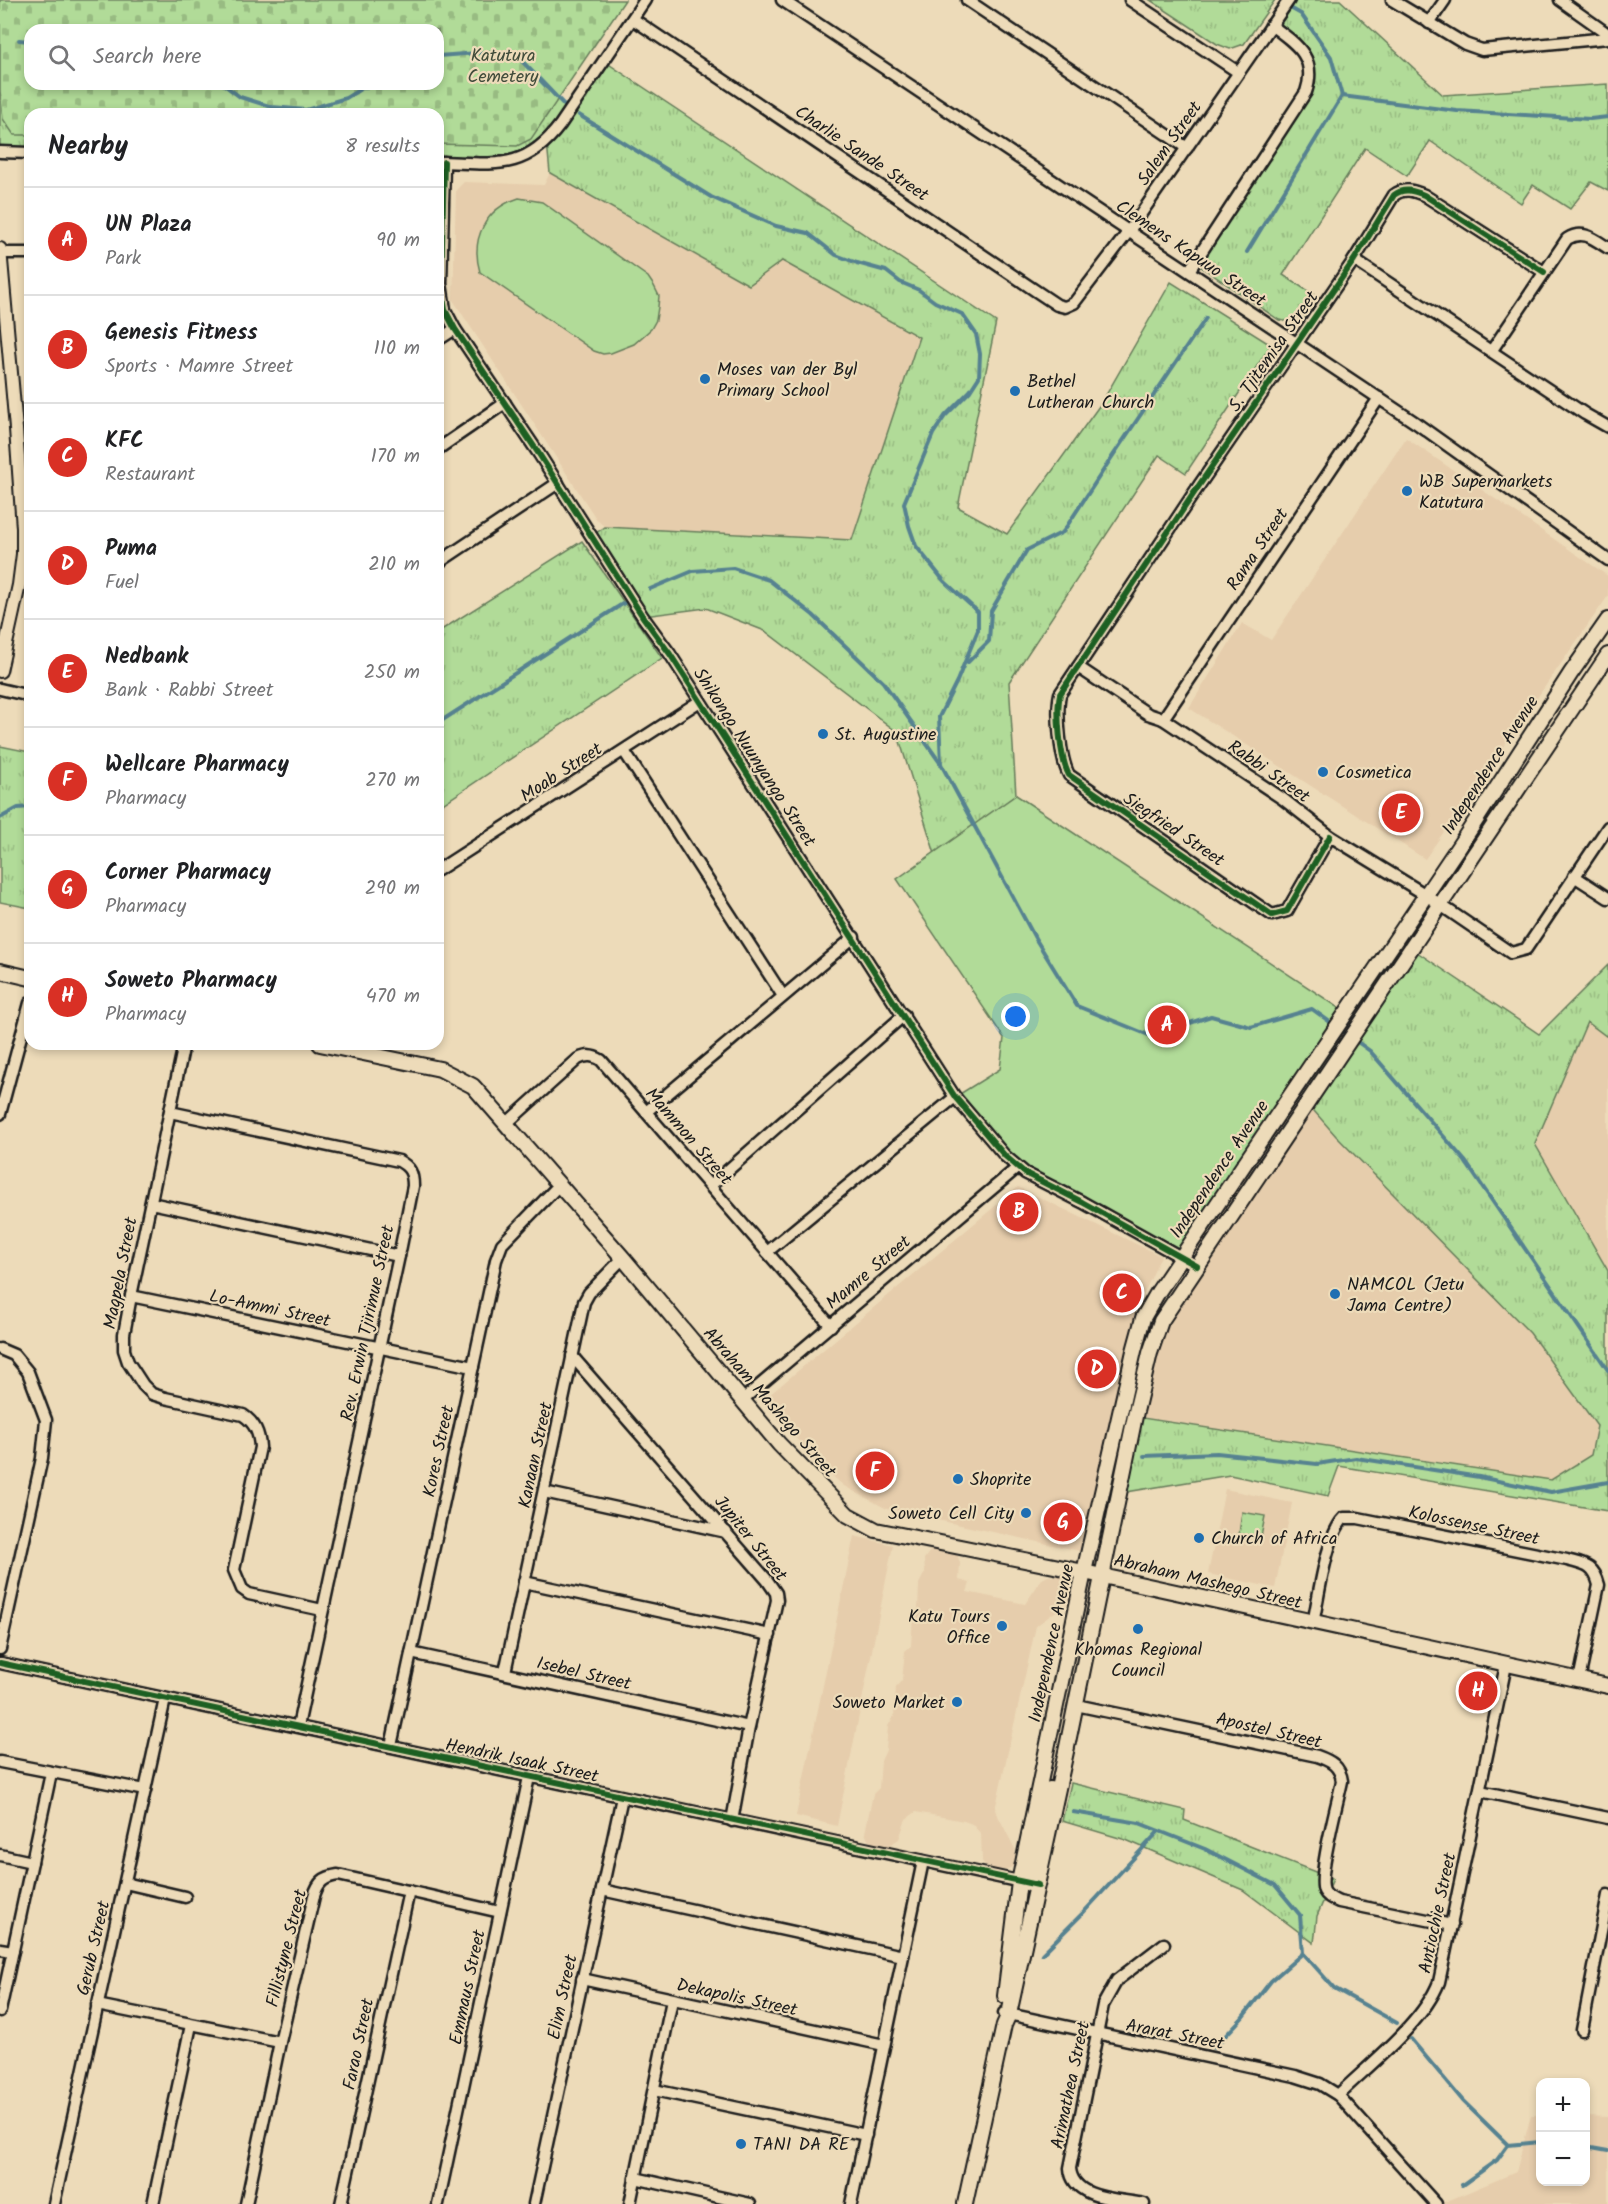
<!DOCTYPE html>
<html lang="en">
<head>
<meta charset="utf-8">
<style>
	:root { --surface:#fff; --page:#f6f6f6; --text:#202124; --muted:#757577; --line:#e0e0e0; --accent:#d93025 }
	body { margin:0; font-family:Kalam,sans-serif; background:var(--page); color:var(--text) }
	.controls { position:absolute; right:18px; bottom:18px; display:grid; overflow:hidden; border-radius:12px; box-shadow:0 3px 9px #0003 }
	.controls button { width:54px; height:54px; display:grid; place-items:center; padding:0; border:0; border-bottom:2px solid var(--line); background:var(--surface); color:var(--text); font:30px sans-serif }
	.you { position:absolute; left:1016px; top:1017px; width:21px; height:21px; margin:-15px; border:4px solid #fff; border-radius:50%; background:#1a73e8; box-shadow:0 0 0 9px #1a73e833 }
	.badge { display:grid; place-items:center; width:39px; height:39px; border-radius:50%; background:var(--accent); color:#fff; font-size:20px; font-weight:700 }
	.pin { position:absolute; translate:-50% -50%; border:3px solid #fff; box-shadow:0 2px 6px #0006 }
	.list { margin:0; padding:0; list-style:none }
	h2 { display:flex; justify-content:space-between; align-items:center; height:78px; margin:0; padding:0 24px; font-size:26px }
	h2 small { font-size:20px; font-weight:400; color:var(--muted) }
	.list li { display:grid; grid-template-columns:39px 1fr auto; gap:18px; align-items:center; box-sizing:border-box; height:108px; padding:0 24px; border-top:2px solid var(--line) }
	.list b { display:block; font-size:22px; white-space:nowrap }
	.list p { margin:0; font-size:20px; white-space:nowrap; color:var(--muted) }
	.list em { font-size:20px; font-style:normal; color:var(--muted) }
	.icon { flex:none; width:33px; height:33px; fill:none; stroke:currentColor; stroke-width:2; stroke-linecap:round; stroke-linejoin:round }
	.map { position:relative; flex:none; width:1608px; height:2204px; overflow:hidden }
	.search { position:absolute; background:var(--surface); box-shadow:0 3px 9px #0003; left:24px; top:24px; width:420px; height:66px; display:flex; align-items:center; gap:15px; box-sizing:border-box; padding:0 21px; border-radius:18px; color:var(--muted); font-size:22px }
	.panel { position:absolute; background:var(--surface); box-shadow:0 3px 9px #0003; left:24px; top:108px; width:420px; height:942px; border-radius:18px }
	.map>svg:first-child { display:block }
</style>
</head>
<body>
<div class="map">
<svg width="1608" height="2204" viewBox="0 0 1608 2204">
	<defs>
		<pattern id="grass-tufts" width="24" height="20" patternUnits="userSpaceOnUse" patternTransform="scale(1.5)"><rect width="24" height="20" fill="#b1db98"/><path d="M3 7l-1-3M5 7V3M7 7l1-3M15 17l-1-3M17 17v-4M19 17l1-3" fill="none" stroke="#98bb82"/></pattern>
		<pattern id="cemetery-stones" width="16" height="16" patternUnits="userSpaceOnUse" patternTransform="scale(1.5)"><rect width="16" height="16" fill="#b1db98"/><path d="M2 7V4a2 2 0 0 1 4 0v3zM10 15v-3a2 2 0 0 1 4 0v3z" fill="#98bb82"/></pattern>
	</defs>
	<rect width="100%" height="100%" fill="#eddbb9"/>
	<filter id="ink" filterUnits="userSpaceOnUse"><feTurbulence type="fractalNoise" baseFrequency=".0167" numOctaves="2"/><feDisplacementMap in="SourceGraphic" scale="12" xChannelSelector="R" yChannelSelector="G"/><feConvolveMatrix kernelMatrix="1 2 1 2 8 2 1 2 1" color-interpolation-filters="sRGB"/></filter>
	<g filter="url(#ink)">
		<g fill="#e6cdac">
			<polygon points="550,173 749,285 782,260 920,337 852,540 605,527 597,520 453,300 456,190 464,182 544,185"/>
			<polygon points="1406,438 1608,576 1608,596 1425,859 1189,708 1242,623 1271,640"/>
			<polygon points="1587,1021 1608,1038 1608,1271 1535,1144"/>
			<polygon points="1307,1103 1336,1136 1530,1333 1597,1426 1591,1455 1551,1480 1136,1417 1162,1321"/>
			<polygon points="1018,1187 1161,1256 1135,1313 1080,1551 887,1509 844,1486 823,1468 762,1401"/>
			<polygon points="1225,1489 1292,1503 1275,1588 1208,1574"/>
			<polygon points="854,1536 893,1545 837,1826 796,1816"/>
			<polygon points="938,1548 955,1552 958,1557 960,1563 959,1580 970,1583 967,1592 1025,1604 1042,1579 1048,1576 1060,1576 1067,1578 1075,1586 1070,1601 1036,1626 995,1810 1015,1849 1016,1862 1012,1867 1006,1870 999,1871 986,1867 982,1861 981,1834 972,1824 964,1821 916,1812 906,1819 899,1839 888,1846 875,1845 868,1840 865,1833 873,1794 879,1788 881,1761 886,1750 888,1726 894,1716 896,1687 902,1680 905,1651 911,1646 913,1615 918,1610 919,1584 925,1572 924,1559 930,1551"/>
			<polygon points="1531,2115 1540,2115 1540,2182 1586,2182 1586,2116 1608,2117 1608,2204 1440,2204 1516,2172"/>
		</g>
		<g fill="url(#grass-tufts)" stroke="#667c5a" stroke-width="1.5">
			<polygon points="1150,0 1275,0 1244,44 1230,49 1217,44"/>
			<polygon points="1289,0 1340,0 1443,95 1608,84 1608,191 1591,182 1570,209 1533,185 1521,203 1430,141 1407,176 1365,148 1283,275 1317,297 1302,319 1291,322 1279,320 1194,262 1306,92 1308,65 1271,25"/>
			<polygon points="0,41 30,84 438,84 519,58 568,109 604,61 996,322 958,507 1007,534 1102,402 1171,282 1271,345 1186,473 1159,455 1009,682 1016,795 935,854 897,732 765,631 706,608 644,616 590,537 605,527 852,540 919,337 782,261 749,285 550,173 547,142 516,160 438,162 438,114 30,114 30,153 0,152"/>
			<polygon points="582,541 662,658 438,807 438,632"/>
			<polygon points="0,746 30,752 30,908 0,902"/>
			<polygon points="1411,948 1539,1034 1608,965 1608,1032 1606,1036 1587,1022 1535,1144 1608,1271 1608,1511 1339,1466 1328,1496 1230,1475 1120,1493 1136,1417 1551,1480 1591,1455 1597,1426 1530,1333 1336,1136 1307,1103"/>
			<polygon points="1071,1783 1185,1810 1184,1820 1333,1879 1317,1916 1314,1943 1243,1890 1126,1840 1062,1821"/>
		</g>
		<path fill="url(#cemetery-stones)" stroke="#667c5a" stroke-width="1.5" fill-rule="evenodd" d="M0 0H625L531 139 517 146 438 144V114H30V135H14L3 119 0 91ZM30 30H438V84H30Z"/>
		<g fill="#b1db98" stroke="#667c5a" stroke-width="1.5">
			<path d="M519 198 542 202 648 277 654 286 659 296 658 307 656 320 651 329 634 344 611 353 603 354 594 351 480 272C470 238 486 208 519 198Z"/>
			<polygon points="1016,795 1347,1013 1181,1257 1025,1173 955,1097 1000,1069 1004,1038 897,879"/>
			<polygon points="1242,1512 1265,1516 1261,1537 1239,1534"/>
		</g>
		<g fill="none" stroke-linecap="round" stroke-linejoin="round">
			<g stroke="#568290" stroke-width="4">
				<polyline points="19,40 30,41"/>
				<polyline points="438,56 491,52 519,58 568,109"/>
				<polyline points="223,84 240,97 272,107 306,110 346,98 362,88 378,84"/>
				<polyline points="1342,96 1457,111 1590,119 1608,117"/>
				<polyline points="579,115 711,197 776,226 808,233 836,255 857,263 886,271 900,282 919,290 935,302 962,314 976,334 980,354 979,377 970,391 945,416 933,434 904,503 909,526 916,546 944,581 978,612 978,630 957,681 939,717 941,764"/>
				<polyline points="1247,252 1342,96 1331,57 1301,14 1292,9"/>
				<polyline points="650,589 693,571 733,568 769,580 813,615 883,682 941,764 1035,938 1077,1006 1151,1036 1211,1016 1251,1027 1312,1009 1370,1051 1465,1161 1608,1370"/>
				<polyline points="968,662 989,641 991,611 1027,550 1063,532 1112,457 1206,318"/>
				<polyline points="438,723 624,603"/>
				<polyline points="0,818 18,808 30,807"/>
				<polyline points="1144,1456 1217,1453 1317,1464 1356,1458 1479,1477 1551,1492 1608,1482"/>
				<polyline points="1073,1812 1139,1823 1205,1849 1275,1885 1300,1915 1303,1953 1334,1988 1397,2023"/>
				<polyline points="1042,1954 1082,1914 1158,1832"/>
				<polyline points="1411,2039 1463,2101 1508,2145"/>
				<polyline points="1214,2048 1242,2018 1271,1981 1303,1953"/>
				<polyline points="1586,2147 1608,2151"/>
				<polyline points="1462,2185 1497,2160 1508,2145 1540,2142"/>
			</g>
			<defs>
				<g id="minor">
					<polyline points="782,0 1416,423 1608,560"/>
					<polyline points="967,0 1187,148"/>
					<polyline points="1130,0 1238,72"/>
					<polyline points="1392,0 1465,44 1482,50 1608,38"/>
					<polyline points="1560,0 1608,34"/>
					<polyline points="633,19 1036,291 1057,305 1065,307 1074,303 1129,231 1289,0"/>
					<polyline points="1429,23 1445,0"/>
					<polyline points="0,152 30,153"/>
					<path d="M438 162C492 163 524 173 560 125L645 0"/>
					<polyline points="444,162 441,284 445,310 455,329 539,454 643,617 670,654 955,1097 1005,1156 1025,1173 1082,1202 1197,1266"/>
					<polyline points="0,253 30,253"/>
					<polyline points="1354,260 1585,414 1608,427"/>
					<path d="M1189 271 1306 92C1318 57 1295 43 1271 25"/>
					<polyline points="438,340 455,329"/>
					<path d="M1492 350 1567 239C1583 229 1594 239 1608 248"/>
					<polyline points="438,449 505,403"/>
					<polyline points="438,563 558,483"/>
					<polyline points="1078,667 1148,714 1163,719 1283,799 1330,836 1426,895 1511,953 1526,949 1608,827"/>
					<polyline points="0,689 30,696"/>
					<polyline points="1163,719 1379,398"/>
					<polyline points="624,751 783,996"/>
					<path d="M1330 836 1287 911 1272 915 1069 775C1060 759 1056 712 1060 694L1200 484 1354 260 1394 195C1404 187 1414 191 1424 195L1544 272"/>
					<polyline points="438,870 700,701"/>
					<polyline points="1574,876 1608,898"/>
					<path d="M184 1044 131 1296 124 1334V1350L128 1362 143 1385 152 1394 165 1398 243 1415C255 1423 259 1433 260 1447L234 1570 242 1589 249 1594 322 1610"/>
					<path d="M170 1112 399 1161C410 1167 413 1173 413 1186L399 1256 298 1726"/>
					<polyline points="646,1112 854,937"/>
					<polyline points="0,1114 30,1003"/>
					<path d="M507 1123 578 1059C587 1055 592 1055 601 1060L831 1326"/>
					<polyline points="710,1186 904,1015"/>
					<polyline points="151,1203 399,1256"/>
					<polyline points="767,1252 955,1097"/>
					<polyline points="131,1296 473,1367"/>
					<polyline points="0,1349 14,1355 28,1372 46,1420 42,1458 0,1649"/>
					<polyline points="572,1356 767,1580 776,1593 777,1600 749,1727 732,1821"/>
					<polyline points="741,1401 1017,1168"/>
					<polyline points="544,1492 726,1532"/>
					<polyline points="524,1582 770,1635"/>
					<path d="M1313 1623C1319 1596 1326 1536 1344 1518H1358L1567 1560C1585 1565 1594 1565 1599 1585L1579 1680"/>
					<polyline points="411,1653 749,1727"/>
					<polyline points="0,1663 1026,1883"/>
					<polyline points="505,1672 584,1302 589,1293 623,1258"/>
					<path d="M1076 1705 1317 1756C1331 1761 1340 1766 1342 1781 1338 1801 1317 1877 1324 1891 1327 1897 1333 1899 1339 1902L1452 1925"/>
					<polyline points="391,1746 496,1260 502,1244 560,1184"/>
					<polyline points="0,1762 145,1790"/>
					<polyline points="1480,1791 1608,1818"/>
					<polyline points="0,1855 32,1862"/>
					<polyline points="125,1883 185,1897"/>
					<polyline points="602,1890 903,1956"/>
					<polyline points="0,1949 13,1951"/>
					<polyline points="582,1979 884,2045"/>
					<polyline points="97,2005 280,2042"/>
					<polyline points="0,2011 51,1773"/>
					<polyline points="1004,2013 1295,2076 1320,2084 1338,2095 1436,2204"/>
					<polyline points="1582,2030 1608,1895"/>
					<polyline points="654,2090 866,2135"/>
					<path d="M1338 2095C1370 2064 1423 2023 1439 1982L1506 1665"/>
					<polyline points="635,2178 750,2204"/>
					<polyline points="54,2204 165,1699"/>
					<polyline points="153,2204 191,2025"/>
					<path d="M246 2204 280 2042 314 1896C318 1882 324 1877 338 1875L500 1912"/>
					<polyline points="341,2204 409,1891"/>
					<polyline points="438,2204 529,1777"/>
					<polyline points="534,2204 622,1797"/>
					<polyline points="630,2204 672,2000"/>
					<polyline points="851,2204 923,1861"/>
					<path d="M1144 2204C1120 2199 1072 2200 1070 2168L1103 2005 1117 1980 1164 1944"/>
				</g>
				<polyline id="tertiary" points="0,249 16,429 23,528 23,554 19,585 0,671"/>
				<g id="secondary">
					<polyline points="0,971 30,978"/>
					<polyline points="320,1044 440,1069 473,1086 623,1258 779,1444 848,1515 876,1530 1084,1572 1608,1686"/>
					<polyline points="1029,1884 1050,1789"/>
					<polyline points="1005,1996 1019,1882 1084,1572 1134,1351 1143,1318 1158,1292 1469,831 1571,673 1608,620"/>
					<polyline points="965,2204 1004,2025 1009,2014 1067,1747 1135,1416 1150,1353 1161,1321 1608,655"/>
				</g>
			</defs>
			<use href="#minor" stroke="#1c1c1c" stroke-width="15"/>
			<use href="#tertiary" stroke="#1c1c1c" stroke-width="16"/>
			<use href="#secondary" stroke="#1c1c1c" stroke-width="18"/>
			<use href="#minor" stroke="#eddbb9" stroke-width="10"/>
			<use href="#tertiary" stroke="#eddbb9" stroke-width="12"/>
			<use href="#secondary" stroke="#eddbb9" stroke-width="14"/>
			<defs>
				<g id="cycleway">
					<polyline points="444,162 441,284 445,310 455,329 539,454 643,617 670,654 955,1097 1005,1156 1025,1173 1082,1202 1197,1266"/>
					<path d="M1330 836 1287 911 1272 915 1069 775C1060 759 1056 712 1060 694L1200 484 1354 260 1394 195C1404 187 1414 191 1424 195L1544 272"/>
					<polyline points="0,1663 1038,1885"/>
				</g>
			</defs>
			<use href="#cycleway" stroke="#eddbb9" stroke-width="10"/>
			<use href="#cycleway" stroke="#1b5e20" stroke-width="6"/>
		</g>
	</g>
	<g fill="#1f6fb2" stroke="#eddbb9" stroke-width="2">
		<circle cx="705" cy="379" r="6"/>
		<circle cx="1015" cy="391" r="6"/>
		<circle cx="1407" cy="491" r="6"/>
		<circle cx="823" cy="734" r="6"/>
		<circle cx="1323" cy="772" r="6"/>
		<circle cx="1335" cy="1294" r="6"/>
		<circle cx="958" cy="1479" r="6"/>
		<circle cx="1026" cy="1513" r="6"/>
		<circle cx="1199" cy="1538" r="6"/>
		<circle cx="1002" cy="1626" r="6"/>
		<circle cx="1138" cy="1629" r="6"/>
		<circle cx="957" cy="1702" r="6"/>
		<circle cx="741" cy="2144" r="6"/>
	</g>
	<g text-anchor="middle" stroke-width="4.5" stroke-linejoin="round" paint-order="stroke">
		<g font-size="18" fill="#414c3b" stroke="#eddbb9">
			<text x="503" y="61">Katutura<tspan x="503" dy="21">Cemetery</tspan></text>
		</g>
		<g font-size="18" fill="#1c1c1c" stroke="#eddbb9">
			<text transform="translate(1169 143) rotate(-55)" y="6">Salem Street</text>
			<text transform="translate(862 153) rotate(34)" y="6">Charlie Sande Street</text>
			<text transform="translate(1191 253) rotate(34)" y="6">Clemens Kapuuo Street</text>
			<text transform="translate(1273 351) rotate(-55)" y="6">S. Tjitemisa Street</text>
			<text transform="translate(1257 549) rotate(-56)" y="6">Rama Street</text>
			<text transform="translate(755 757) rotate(57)" y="6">Shikongo Nuunyango Street</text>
			<text transform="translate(1490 765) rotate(-57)" y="6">Independence Avenue</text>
			<text transform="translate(1269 771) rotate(35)" y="6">Rabbi Street</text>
			<text transform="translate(561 772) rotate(-33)" y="6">Moab Street</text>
			<text transform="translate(1174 829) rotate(34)" y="6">Siegfried Street</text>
			<text transform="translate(689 1136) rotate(49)" y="6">Mammon Street</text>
			<text transform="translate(1219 1169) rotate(-56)" y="6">Independence Avenue</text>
			<text transform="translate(868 1272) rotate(-40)" y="6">Mamre Street</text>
			<text transform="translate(120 1273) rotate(-79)" y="6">Magpela Street</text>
			<text transform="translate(270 1308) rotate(12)" y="6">Lo-Ammi Street</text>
			<text transform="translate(367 1323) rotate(-78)" y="6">Rev. Erwin Tjirimue Street</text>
			<text transform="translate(770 1402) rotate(49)" y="6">Abraham Mashego Street</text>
			<text transform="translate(438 1451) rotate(-78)" y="6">Kores Street</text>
			<text transform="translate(535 1455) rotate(-78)" y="6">Kanaan Street</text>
			<text transform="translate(1474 1525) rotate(12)" y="6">Kolossense Street</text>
			<text transform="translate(751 1538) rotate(51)" y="6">Jupiter Street</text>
			<text transform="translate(1208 1581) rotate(13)" y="6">Abraham Mashego Street</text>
			<text transform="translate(1051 1643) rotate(-78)" y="6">Independence Avenue</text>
			<text transform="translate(584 1673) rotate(13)" y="6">Isebel Street</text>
			<text transform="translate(1269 1730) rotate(13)" y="6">Apostel Street</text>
			<text transform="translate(522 1760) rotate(12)" y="6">Hendrik Isaak Street</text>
			<text transform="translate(1437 1913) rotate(-78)" y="6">Antiochie Street</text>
			<text transform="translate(93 1948) rotate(-77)" y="6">Gerub Street</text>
			<text transform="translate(286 1948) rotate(-76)" y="6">Fillistyne Street</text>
			<text transform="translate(467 1987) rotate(-78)" y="6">Emmaus Street</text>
			<text transform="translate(562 1997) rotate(-78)" y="6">Elim Street</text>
			<text transform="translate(737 1997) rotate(12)" y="6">Dekapolis Street</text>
			<text transform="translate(1175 2034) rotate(11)" y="6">Ararat Street</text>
			<text transform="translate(358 2044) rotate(-78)" y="6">Farao Street</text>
			<text transform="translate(1070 2085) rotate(-78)" y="6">Arimathea Street</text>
		</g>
		<g font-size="18" fill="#1c1c1c" stroke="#eddbb9" text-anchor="start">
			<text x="717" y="375">Moses van der Byl<tspan x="717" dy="21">Primary School</tspan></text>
			<text x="1027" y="387">Bethel<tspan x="1027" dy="21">Lutheran Church</tspan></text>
			<text x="1419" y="487">WB Supermarkets<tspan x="1419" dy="21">Katutura</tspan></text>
			<text x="835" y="740">St. Augustine</text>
			<text x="1335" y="778">Cosmetica</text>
			<text x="1347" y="1290">NAMCOL (Jetu<tspan x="1347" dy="21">Jama Centre)</tspan></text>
			<text x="970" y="1485">Shoprite</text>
			<text x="1014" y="1519" text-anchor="end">Soweto Cell City</text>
			<text x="1211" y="1544">Church of Africa</text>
			<text x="990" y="1622" text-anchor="end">Katu Tours<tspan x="990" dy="21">Office</tspan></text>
			<text x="1138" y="1655" text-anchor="middle">Khomas Regional<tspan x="1138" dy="21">Council</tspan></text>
			<text x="945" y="1708" text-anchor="end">Soweto Market</text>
			<text x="753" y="2150">TANI DA RE</text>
		</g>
	</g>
</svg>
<div class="controls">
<button>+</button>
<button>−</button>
</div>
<div class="you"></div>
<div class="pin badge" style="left:1167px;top:1025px">A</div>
<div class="pin badge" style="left:1019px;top:1212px">B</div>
<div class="pin badge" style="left:1122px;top:1293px">C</div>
<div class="pin badge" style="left:1097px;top:1369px">D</div>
<div class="pin badge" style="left:1401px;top:813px">E</div>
<div class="pin badge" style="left:875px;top:1471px">F</div>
<div class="pin badge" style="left:1063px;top:1522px">G</div>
<div class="pin badge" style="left:1478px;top:1691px">H</div>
<div class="search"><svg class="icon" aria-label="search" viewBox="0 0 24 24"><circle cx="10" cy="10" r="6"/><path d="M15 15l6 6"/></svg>Search here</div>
<section class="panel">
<h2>Nearby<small>8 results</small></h2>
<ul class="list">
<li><span class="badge">A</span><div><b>UN Plaza</b><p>Park</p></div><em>90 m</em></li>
<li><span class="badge">B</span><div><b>Genesis Fitness</b><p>Sports · Mamre Street</p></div><em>110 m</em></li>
<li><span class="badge">C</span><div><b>KFC</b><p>Restaurant</p></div><em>170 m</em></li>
<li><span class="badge">D</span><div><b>Puma</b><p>Fuel</p></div><em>210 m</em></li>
<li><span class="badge">E</span><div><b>Nedbank</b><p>Bank · Rabbi Street</p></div><em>250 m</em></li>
<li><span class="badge">F</span><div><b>Wellcare Pharmacy</b><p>Pharmacy</p></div><em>270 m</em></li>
<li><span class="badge">G</span><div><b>Corner Pharmacy</b><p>Pharmacy</p></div><em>290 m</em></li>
<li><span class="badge">H</span><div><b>Soweto Pharmacy</b><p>Pharmacy</p></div><em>470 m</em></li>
</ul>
</section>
</div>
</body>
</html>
